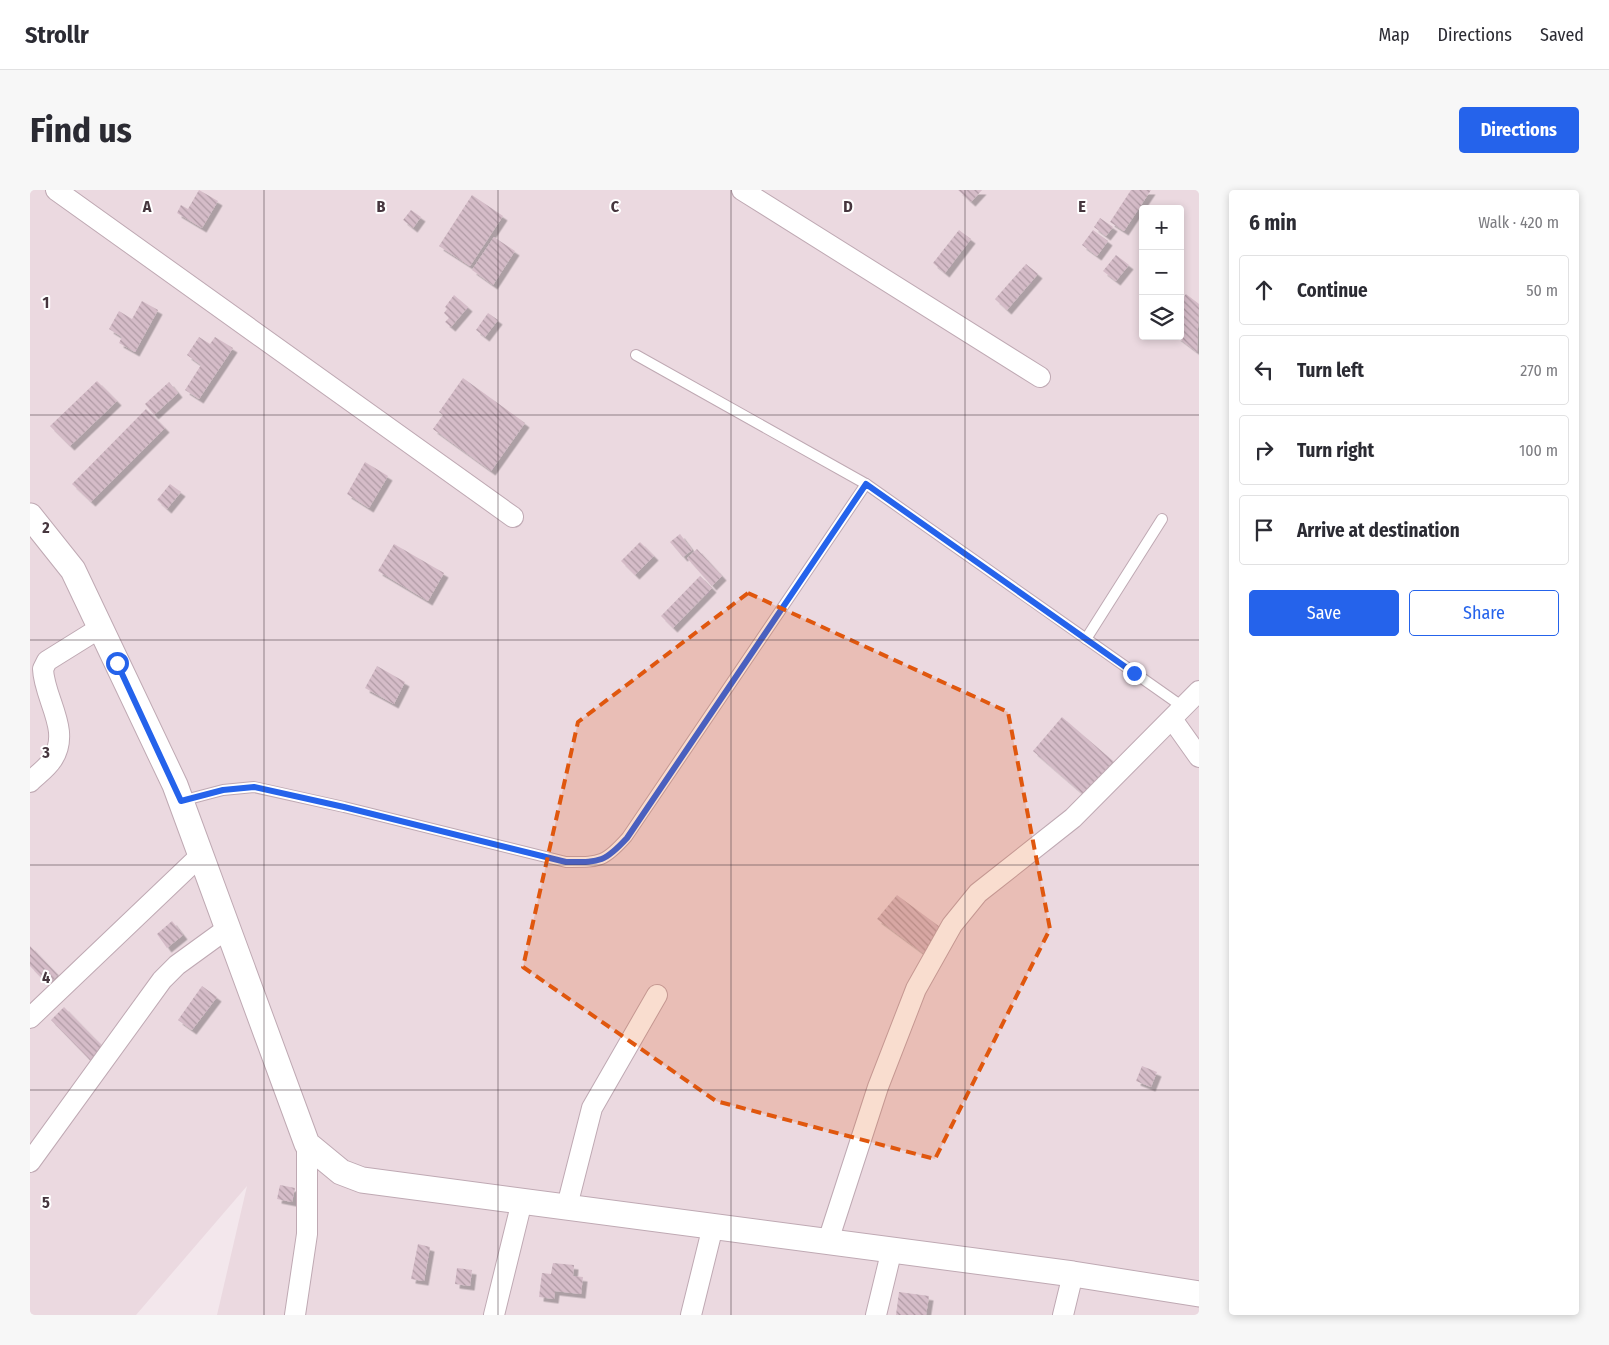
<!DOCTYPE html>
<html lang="en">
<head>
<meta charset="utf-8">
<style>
	:root { --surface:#fff; --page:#f7f7f7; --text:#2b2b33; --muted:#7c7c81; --line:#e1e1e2; --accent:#2563eb }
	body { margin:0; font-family:"Fira Sans Condensed",sans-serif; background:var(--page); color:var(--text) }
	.controls { position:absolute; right:15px; top:15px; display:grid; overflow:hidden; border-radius:5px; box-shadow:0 2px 8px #0003 }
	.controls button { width:45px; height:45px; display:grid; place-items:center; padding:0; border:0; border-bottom:1px solid var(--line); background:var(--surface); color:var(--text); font:25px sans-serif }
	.stop { position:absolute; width:15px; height:15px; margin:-11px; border:4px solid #2563eb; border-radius:50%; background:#fff }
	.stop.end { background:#2563eb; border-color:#fff; box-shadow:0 1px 5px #0008 }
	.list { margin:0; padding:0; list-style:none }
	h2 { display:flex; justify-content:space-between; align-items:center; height:65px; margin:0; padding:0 20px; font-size:21px }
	h2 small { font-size:16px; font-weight:400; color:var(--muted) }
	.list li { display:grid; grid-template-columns:32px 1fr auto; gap:15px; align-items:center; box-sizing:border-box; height:70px; margin:0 10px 10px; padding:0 10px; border:1px solid var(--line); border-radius:5px }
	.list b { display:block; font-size:19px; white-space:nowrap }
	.list em { font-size:16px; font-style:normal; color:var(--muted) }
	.actions { display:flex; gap:10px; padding:15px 20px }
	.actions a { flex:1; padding:11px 0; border:1px solid var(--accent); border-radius:5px; text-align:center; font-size:18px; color:var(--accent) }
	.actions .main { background:var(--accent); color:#fff }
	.icon { flex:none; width:28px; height:28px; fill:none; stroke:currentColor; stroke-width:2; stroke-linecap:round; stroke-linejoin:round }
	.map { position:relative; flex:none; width:1169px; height:1125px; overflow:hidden; border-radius:5px }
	header { display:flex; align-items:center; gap:30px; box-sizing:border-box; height:70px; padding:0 25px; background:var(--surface); border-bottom:1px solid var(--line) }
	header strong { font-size:24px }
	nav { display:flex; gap:28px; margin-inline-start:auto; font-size:18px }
	.intro { display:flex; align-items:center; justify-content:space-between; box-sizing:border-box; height:120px; padding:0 30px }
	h1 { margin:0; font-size:35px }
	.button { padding:12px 22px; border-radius:5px; background:var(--accent); color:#fff; font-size:18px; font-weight:700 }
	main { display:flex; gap:30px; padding:0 30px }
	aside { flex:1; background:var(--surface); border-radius:5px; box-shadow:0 2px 8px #0003 }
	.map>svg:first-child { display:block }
</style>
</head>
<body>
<header>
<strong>Strollr</strong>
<nav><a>Map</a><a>Directions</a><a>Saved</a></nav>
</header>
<div class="intro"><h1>Find us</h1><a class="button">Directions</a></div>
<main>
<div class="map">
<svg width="1169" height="1125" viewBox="0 0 1169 1125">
	<defs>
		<pattern id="building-back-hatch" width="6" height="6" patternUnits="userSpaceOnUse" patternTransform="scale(1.25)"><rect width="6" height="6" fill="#d5bcc8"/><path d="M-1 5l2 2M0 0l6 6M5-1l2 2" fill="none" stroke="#af9aa4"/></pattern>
		<filter id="shadow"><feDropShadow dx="4.5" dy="4.5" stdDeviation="0" flood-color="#0004"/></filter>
	</defs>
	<rect width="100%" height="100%" fill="#f3e7ec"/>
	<path fill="#ebd9e0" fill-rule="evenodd" d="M0 0H1169V1125H187L217 996 106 1125H0ZM1113 19H1150V146H1113Z"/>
	<g fill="url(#building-back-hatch)" filter="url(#shadow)">
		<polygon points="169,0 188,11 172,38 147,23 151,15 158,19"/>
		<polygon points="928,0 952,0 941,12"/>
		<polygon points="1101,0 1121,0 1094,41 1080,32"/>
		<polygon points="442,5 473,26 440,76 409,56"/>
		<polygon points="381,20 391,27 383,38 373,30"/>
		<polygon points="1070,28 1083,37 1076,46 1064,37"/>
		<polygon points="929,40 941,49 915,83 903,73"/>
		<polygon points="1063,40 1078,51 1067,66 1052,55"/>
		<polygon points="464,47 485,61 463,95 442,80"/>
		<polygon points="1086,65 1099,75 1086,91 1073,81"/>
		<polygon points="996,74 1008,84 977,120 965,109"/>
		<polygon points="1156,104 1169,114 1167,162 1146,146 1150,146 1150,112"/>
		<polygon points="424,105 438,117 421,137 415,132 419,128 414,123 417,119 415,117"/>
		<polygon points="112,111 128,120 105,162 89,153 92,147 79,139 89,121 102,129"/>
		<polygon points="458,123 468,130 455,147 446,140"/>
		<polygon points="169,147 180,154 185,147 203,158 169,209 155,200 171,175 157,165"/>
		<polygon points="433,188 495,233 461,281 403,239 413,225 409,222"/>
		<polygon points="67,191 87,211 40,256 20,236"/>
		<polygon points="139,192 148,203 124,225 115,214"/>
		<polygon points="116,219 135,238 61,312 42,294"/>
		<polygon points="335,272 358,286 339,318 317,304"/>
		<polygon points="140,294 151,302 137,319 127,310"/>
		<polygon points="650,344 662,360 653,367 640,352"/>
		<polygon points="610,352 624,366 605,385 591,371"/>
		<polygon points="364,354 414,383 398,411 348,381"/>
		<polygon points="667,359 692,386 682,396 657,368"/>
		<polygon points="670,386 682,398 643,438 631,426"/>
		<polygon points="347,476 375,492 364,514 335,498"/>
		<polygon points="1032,527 1083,571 1054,605 1003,561"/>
		<polygon points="867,705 914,740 897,766 847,729"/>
		<polygon points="142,731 153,745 137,758 127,744"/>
		<polygon points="0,756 28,785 18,795 0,776"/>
		<polygon points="172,796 187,807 162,840 148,830"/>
		<polygon points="34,817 74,858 60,870 21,830"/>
		<polygon points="1112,876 1127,882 1121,897 1106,891"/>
		<polygon points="250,995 265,998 262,1012 247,1009"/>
		<polygon points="388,1054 400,1057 394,1091 381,1089"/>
		<polygon points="523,1073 544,1075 543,1086 553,1087 551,1104 525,1101 524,1109 509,1107 512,1083 521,1084"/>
		<polygon points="427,1078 442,1080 440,1096 425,1094"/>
		<polygon points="869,1102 899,1106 896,1125 866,1125"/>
	</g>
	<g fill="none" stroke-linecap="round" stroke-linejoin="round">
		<defs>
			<g id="service">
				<polyline points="606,165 836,294 1153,517"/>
				<polyline points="1056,449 1132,329"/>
				<path d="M151 611 193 600 224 597 314 617 536 672C570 672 574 673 597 647L836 294"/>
			</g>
			<g id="minor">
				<polyline points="26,0 483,327"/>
				<polyline points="712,0 1010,187"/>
				<polyline points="1142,529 1169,567"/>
				<path d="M0 592C7 585 17 578 22 570 42 541 14 509 13 479L17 471 70 438"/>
				<polyline points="0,828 171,665"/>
				<polyline points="0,972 132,790 147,775 198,738"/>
				<polyline points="537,1016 562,918 627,805"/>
				<polyline points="798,1051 848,897 886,799 922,735 948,703 1043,628 1169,501"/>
				<polyline points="265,1125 277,1044 277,954"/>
				<polyline points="464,1125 492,1011"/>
				<polyline points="661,1125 683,1036"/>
				<polyline points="846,1125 862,1059"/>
				<polyline points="1033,1125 1043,1084"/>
			</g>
			<polyline id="tertiary" points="0,326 43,380 145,595 277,954 311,982 332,990 1043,1084 1169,1104"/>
		</defs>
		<use href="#service" stroke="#bfa9b3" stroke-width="12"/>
		<use href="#minor" stroke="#bfa9b3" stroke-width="22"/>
		<use href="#tertiary" stroke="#bfa9b3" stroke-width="27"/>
		<use href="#service" stroke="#fff" stroke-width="10"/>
		<use href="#minor" stroke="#fff" stroke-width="20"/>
		<use href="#tertiary" stroke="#fff" stroke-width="25"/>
	</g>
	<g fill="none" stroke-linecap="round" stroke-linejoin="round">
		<path stroke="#2563eb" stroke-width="6" d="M87 473 151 611 193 600 224 597 314 617 536 672C570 672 574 673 597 648L836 294 1104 483"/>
	</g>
	<path fill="#e0570e" fill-opacity="0.2" stroke="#e0570e" stroke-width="4" stroke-dasharray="10 6" stroke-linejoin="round" d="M718 403 978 522 1020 739 905 969 686 911 493 777 548 532Z"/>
	<path fill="none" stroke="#46363e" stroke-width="1" stroke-opacity="0.55" d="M234 0V1125M468 0V1125M701 0V1125M935 0V1125M0 225H1169M0 450H1169M0 675H1169M0 900H1169"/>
	<g font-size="16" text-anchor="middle" font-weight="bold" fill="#46363e" stroke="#fff" stroke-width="4" stroke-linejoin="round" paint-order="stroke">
		<text x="117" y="22">A</text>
		<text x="351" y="22">B</text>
		<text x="585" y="22">C</text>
		<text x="818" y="22">D</text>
		<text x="1052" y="22">E</text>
		<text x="16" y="118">1</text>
		<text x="16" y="343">2</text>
		<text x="16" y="568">3</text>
		<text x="16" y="793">4</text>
		<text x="16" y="1018">5</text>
	</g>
</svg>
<div class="controls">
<button>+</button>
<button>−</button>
<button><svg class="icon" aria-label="layers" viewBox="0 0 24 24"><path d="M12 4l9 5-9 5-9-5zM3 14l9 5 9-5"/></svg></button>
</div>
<div class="stop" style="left:87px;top:473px"></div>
<div class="stop end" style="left:1104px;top:483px"></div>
</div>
<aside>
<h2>6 min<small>Walk · 420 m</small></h2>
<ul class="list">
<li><svg class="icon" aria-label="ahead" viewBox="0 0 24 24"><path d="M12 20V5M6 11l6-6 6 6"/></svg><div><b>Continue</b></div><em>50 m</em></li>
<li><svg class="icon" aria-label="left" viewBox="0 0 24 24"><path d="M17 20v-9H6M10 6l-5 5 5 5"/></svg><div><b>Turn left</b></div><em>270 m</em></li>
<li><svg class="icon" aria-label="right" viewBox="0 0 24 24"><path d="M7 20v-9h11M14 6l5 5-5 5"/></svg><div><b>Turn right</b></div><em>100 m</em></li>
<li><svg class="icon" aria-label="arrive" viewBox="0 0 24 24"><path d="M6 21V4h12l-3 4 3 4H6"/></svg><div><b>Arrive at destination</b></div></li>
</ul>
<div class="actions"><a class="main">Save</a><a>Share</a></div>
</aside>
</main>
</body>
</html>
